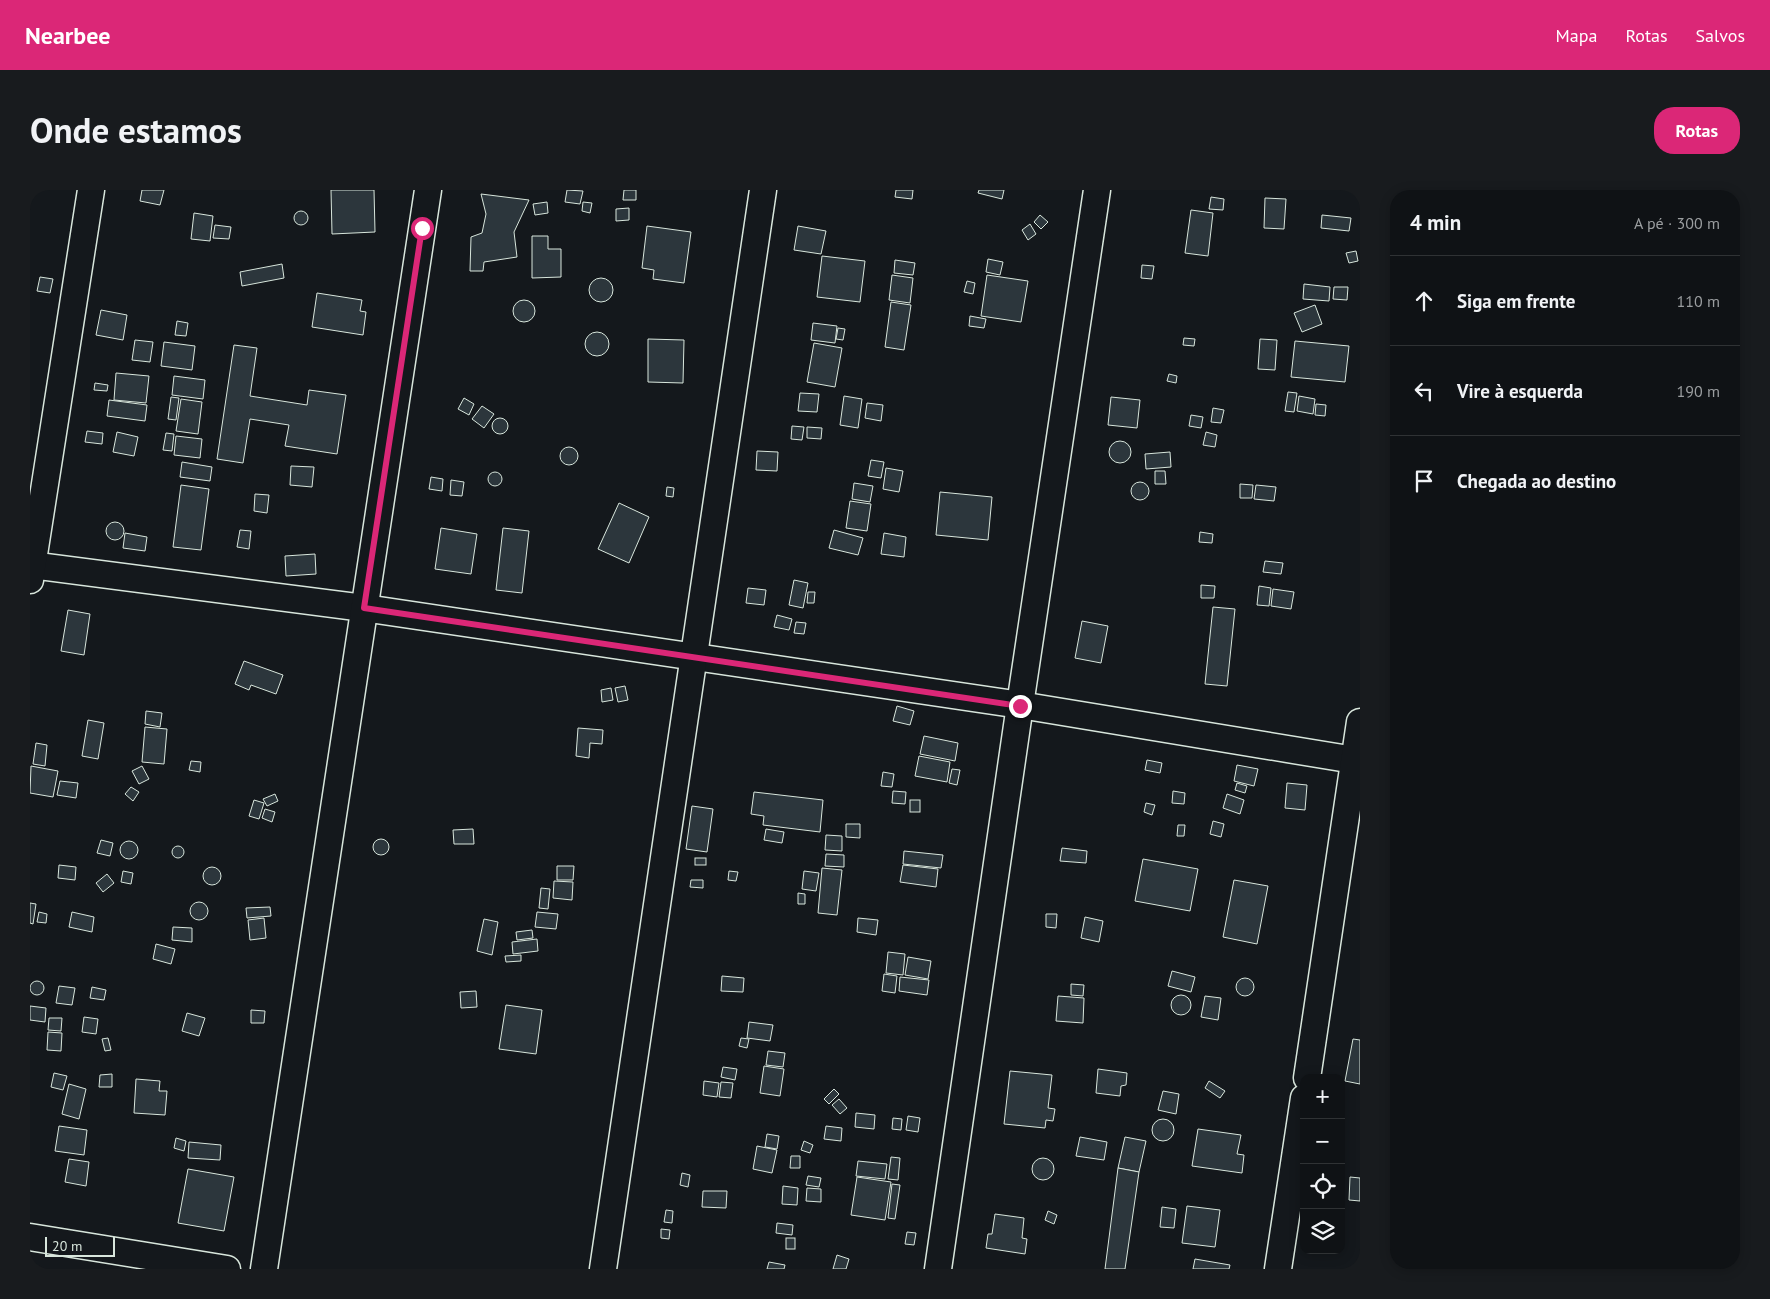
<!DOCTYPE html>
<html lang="pt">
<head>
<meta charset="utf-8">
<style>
	:root { --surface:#0f1215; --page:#181b1e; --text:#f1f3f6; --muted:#9b9ea0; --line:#2f3234; --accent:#db2777 }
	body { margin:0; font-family:"PT Sans",sans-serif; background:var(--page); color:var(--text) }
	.controls { position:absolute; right:15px; bottom:15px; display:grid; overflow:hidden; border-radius:10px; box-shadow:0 2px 12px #0003 }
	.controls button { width:45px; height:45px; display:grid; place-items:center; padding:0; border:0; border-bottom:1px solid var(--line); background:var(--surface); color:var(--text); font:25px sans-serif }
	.scale { position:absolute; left:15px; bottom:12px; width:70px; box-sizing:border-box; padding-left:5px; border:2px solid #d8e6dc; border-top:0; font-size:14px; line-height:18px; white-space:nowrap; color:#d8e6dc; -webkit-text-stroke:4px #14181c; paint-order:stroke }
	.stop { position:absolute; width:15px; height:15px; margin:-11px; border:4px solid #db2777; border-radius:50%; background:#fff }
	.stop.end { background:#db2777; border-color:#fff; box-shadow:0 1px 5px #0008 }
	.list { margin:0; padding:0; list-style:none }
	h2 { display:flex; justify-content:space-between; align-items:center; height:65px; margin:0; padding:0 20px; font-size:21px }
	h2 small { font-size:16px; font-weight:400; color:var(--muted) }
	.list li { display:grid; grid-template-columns:32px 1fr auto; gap:15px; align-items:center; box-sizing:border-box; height:90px; padding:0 20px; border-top:1px solid var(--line) }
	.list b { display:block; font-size:19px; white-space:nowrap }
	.list em { font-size:16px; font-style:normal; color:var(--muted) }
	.icon { flex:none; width:28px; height:28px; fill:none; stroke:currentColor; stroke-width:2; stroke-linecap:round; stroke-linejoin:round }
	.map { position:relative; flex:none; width:1330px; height:1079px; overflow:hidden; border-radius:20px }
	header { display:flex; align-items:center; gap:30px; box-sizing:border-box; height:70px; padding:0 25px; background:var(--accent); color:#fff }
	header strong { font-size:24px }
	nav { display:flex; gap:28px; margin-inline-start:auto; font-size:18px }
	.intro { display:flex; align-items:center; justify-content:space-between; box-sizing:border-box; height:120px; padding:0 30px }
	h1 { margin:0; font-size:35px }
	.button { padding:12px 22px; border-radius:20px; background:var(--accent); color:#fff; font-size:18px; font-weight:700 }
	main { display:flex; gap:30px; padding:0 30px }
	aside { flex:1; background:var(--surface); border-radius:20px; box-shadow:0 2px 12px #0003 }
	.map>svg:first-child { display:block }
</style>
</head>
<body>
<header>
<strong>Nearbee</strong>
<nav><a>Mapa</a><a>Rotas</a><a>Salvos</a></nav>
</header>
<div class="intro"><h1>Onde estamos</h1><a class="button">Rotas</a></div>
<main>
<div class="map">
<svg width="1330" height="1079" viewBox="0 0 1330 1079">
	<rect width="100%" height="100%" fill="#14181c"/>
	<g fill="#2c363c" stroke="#d8e6dc">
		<polygon points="112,0 134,0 130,15 110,11"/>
		<polygon points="301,0 344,0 345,42 302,44"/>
		<polygon points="537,0 553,1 550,14 535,12"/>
		<polygon points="594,0 606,0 606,10 593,10"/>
		<polygon points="866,0 883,0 882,9 865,7"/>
		<polygon points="949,0 974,0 972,9 948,3"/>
		<polygon points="451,4 499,10 484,42 487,67 454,72 453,81 440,81 441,47 452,43 456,24"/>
		<polygon points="1181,7 1194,9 1193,20 1179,19"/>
		<polygon points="1235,8 1256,9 1254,39 1234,38"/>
		<polygon points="517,12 518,23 505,25 503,14"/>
		<polygon points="553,12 562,13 560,23 552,21"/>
		<polygon points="599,18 599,30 586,31 586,19"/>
		<polygon points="1161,20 1183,23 1178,66 1155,63"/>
		<circle cx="271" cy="28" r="7"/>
		<polygon points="164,23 183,26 180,51 161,49"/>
		<polygon points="1010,25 1018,32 1011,39 1004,32"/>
		<polygon points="1292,25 1321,28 1319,41 1291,38"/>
		<polygon points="1000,34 1006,44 998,50 992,40"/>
		<polygon points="185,35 201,37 199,49 183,48"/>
		<polygon points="617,36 661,42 654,93 623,89 624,80 612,78"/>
		<polygon points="768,36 796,41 791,64 764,60"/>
		<polygon points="502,46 518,46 518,59 531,59 531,87 502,88"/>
		<polygon points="1326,61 1328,71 1319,73 1316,63"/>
		<polygon points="792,66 835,71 830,112 787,107"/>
		<polygon points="958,69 973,72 970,85 956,82"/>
		<polygon points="865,70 885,73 883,85 864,83"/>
		<polygon points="252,74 254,88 212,96 210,82"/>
		<polygon points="1112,75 1124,76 1122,89 1111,88"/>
		<polygon points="862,85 883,88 880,113 859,110"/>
		<polygon points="957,85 998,91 991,132 951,126"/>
		<polygon points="10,87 23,89 20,103 7,101"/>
		<circle cx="571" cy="100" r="12"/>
		<polygon points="937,91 945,93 943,104 934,102"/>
		<polygon points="1274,94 1300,97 1299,111 1273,109"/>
		<polygon points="1304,97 1318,97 1317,110 1303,109"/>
		<polygon points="287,103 332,110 330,121 336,122 333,145 282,137"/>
		<circle cx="494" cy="121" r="11"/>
		<polygon points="861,112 881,115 874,160 855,157"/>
		<polygon points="1285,115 1292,134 1272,142 1264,123"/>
		<polygon points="71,120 97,125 93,150 66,145"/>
		<polygon points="940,126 956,129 954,138 939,136"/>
		<polygon points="147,131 158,133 156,146 145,145"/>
		<polygon points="783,133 807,136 805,153 781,150"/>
		<polygon points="808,138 815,139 813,150 806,149"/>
		<circle cx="567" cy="154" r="12"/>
		<polygon points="1154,148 1165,149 1164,156 1153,155"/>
		<polygon points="618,149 654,150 653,193 618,192"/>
		<polygon points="1230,149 1247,150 1245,180 1228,179"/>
		<polygon points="105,150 123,152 120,172 102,170"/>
		<polygon points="1265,151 1319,156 1315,192 1261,187"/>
		<polygon points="134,152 165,156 162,180 131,176"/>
		<polygon points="784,153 812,158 805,197 777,192"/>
		<polygon points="204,155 227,158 220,206 277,215 279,200 316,205 307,264 255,256 259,235 220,229 213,273 187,269"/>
		<polygon points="86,183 119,186 116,213 84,210"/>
		<polygon points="1139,184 1147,186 1146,193 1137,191"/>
		<polygon points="144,186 175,190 173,209 142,205"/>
		<polygon points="65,193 78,195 77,201 64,200"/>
		<polygon points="1258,202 1267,203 1264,222 1255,221"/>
		<polygon points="770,203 789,204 787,222 768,221"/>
		<polygon points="814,206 832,209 828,238 810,235"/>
		<polygon points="1269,206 1285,209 1283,224 1267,221"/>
		<polygon points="141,207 149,208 146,230 138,229"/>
		<polygon points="1081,207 1110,210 1107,238 1078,235"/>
		<polygon points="434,208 444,214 439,225 428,219"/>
		<polygon points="151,209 172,212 168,244 146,241"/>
		<polygon points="79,210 117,215 115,231 77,226"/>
		<polygon points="837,213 853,215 851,231 835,228"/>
		<polygon points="1286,214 1296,215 1295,226 1285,225"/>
		<polygon points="452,216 464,224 454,238 442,229"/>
		<polygon points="1183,218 1194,220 1191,233 1181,232"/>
		<polygon points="1161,225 1173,227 1171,238 1159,236"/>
		<circle cx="470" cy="236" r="8"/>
		<polygon points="762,236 774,237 772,250 761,249"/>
		<polygon points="777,237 792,238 791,249 777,248"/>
		<polygon points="57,241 73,243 72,254 55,252"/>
		<polygon points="87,242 108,247 104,266 83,262"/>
		<polygon points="1176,242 1187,245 1185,257 1173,255"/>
		<polygon points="136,243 144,244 142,261 133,260"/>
		<polygon points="146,246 172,249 170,268 144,265"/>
		<circle cx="1090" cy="262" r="11"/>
		<circle cx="539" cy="266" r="9"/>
		<polygon points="727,261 748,262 747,281 726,280"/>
		<polygon points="1140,262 1141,277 1116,279 1115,264"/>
		<polygon points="841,270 854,272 851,288 838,286"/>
		<polygon points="152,272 182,277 180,291 150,287"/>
		<polygon points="261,276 284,277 282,297 260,295"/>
		<polygon points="856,278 873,281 869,302 853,299"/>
		<polygon points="1125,281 1135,281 1136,294 1125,294"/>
		<circle cx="465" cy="289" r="7"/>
		<polygon points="401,287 413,289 412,301 399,299"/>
		<polygon points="421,290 434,292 432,306 420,305"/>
		<circle cx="1110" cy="301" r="9"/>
		<polygon points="824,293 843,296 840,312 822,309"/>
		<polygon points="1210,294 1223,295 1222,308 1210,308"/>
		<polygon points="151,295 179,299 171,360 143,357"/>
		<polygon points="1226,295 1246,297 1244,311 1224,309"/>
		<polygon points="637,297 644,298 643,307 636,306"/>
		<polygon points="910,302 962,307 958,350 906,345"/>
		<polygon points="225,304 239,305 237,323 224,321"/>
		<polygon points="820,311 841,314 837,341 816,338"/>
		<polygon points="589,313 619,327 599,373 568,359"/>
		<circle cx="85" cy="341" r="9"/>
		<polygon points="411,338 447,344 441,384 405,379"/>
		<polygon points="473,338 499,341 492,403 466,400"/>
		<polygon points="210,340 221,341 219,359 207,357"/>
		<polygon points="804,340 833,348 828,365 799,358"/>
		<polygon points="1170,342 1183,344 1182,353 1169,352"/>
		<polygon points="95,343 117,347 115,361 93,358"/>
		<polygon points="854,343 876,347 874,367 851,364"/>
		<polygon points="285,364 286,384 256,386 255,366"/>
		<polygon points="1235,371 1253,373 1251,384 1233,382"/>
		<polygon points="764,390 778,393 773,418 759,415"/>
		<polygon points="1171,395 1185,396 1184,408 1171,408"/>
		<polygon points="1229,396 1241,398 1239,416 1227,415"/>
		<polygon points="718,398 736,400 734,415 716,413"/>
		<polygon points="1243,399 1264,402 1261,419 1241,416"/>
		<polygon points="778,402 785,402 784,413 777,413"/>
		<polygon points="1183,417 1205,419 1197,496 1175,494"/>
		<polygon points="38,420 60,424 54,465 31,461"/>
		<polygon points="747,425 762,429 759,440 744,437"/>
		<polygon points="1052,431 1078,436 1071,473 1045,468"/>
		<polygon points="766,432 776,433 774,444 764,443"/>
		<polygon points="214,471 253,485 246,504 221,495 219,500 205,494"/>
		<polygon points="595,496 598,510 588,512 585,498"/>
		<polygon points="581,498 583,510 572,512 571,500"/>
		<polygon points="867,516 884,521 880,535 863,531"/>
		<polygon points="116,521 132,523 130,537 115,534"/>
		<polygon points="58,530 74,533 68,569 52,566"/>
		<polygon points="115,537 137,539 134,574 112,572"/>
		<polygon points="548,538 573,540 572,554 560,553 559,568 546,566"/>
		<polygon points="894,546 928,553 925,571 890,564"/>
		<polygon points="6,553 17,555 15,576 3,574"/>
		<polygon points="889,566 920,572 917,592 885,586"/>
		<polygon points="1117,570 1132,573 1130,583 1115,580"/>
		<polygon points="161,571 171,572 170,582 159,580"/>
		<polygon points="1207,575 1228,579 1224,596 1204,591"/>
		<polygon points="1,576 28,581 23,607 0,603"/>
		<polygon points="112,576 119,589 109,594 102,581"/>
		<polygon points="922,579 930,580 927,595 919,593"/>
		<polygon points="853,582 864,584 862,597 851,596"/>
		<polygon points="30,591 48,593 46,608 27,605"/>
		<polygon points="1207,593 1217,596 1215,603 1205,600"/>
		<polygon points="1257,593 1277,595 1275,620 1255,618"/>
		<polygon points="101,597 109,602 103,611 95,604"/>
		<polygon points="863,601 876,602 875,614 862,613"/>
		<polygon points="1143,601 1155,603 1154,614 1142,613"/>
		<polygon points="724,602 793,610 790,642 733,635 734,626 721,624"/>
		<polygon points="245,604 248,611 237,616 233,609"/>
		<polygon points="1197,604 1214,610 1210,624 1193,618"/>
		<polygon points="224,610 234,613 229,629 219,626"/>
		<rect x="880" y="610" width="10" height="12"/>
		<polygon points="1116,613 1125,615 1122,625 1114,622"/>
		<polygon points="662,616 683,619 677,662 656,659"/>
		<polygon points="235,619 245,622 242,632 232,628"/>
		<polygon points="1183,631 1194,634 1191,647 1180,644"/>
		<polygon points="816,634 830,634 830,648 816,647"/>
		<polygon points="1148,635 1155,635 1154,646 1147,646"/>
		<polygon points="443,639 444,654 424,654 423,640"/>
		<polygon points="736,639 754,642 752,653 734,650"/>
		<polygon points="796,645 812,646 812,661 795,660"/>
		<circle cx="351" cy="657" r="8"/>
		<polygon points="71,650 83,653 80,666 67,663"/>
		<circle cx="99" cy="660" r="9"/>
		<circle cx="148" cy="662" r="6"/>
		<polygon points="1032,658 1057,661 1056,673 1030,671"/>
		<polygon points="874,661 913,665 911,678 873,674"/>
		<polygon points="796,664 814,665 814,677 795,676"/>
		<rect x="665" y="668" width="11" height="7"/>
		<polygon points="1113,669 1168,679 1160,721 1105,711"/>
		<polygon points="29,675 46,677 45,690 28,688"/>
		<polygon points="873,675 908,679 906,697 870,692"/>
		<polygon points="527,676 544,676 543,690 527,690"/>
		<circle cx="182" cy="686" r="9"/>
		<polygon points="792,678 812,680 807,725 788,723"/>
		<polygon points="93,681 103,683 101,694 91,692"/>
		<polygon points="699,681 708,682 706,691 698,690"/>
		<polygon points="774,681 789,683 786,701 772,699"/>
		<polygon points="77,684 84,693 73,702 66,693"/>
		<polygon points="661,690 673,690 673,698 660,697"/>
		<polygon points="1204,690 1238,696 1227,754 1193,747"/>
		<polygon points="524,691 543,692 542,710 523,708"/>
		<polygon points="511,698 520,699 518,719 509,718"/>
		<polygon points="768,703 775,704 775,714 768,714"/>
		<circle cx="169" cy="721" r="9"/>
		<polygon points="0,713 6,714 3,734 0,733"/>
		<polygon points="240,717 241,726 217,728 216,718"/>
		<polygon points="9,722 17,724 16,733 7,732"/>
		<polygon points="42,722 64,727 62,742 39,737"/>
		<polygon points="507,722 528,724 526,739 505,737"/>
		<polygon points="1016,724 1027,724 1026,738 1016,737"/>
		<polygon points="1055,727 1073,731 1069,752 1051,748"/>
		<polygon points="234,728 236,748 220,750 218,730"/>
		<polygon points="828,728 848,730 846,745 827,742"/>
		<polygon points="454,729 468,732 462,765 447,761"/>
		<polygon points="143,737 162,738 162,752 142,750"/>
		<polygon points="502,740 503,748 487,750 486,742"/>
		<polygon points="507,749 508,761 483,764 482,752"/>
		<polygon points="126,754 145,759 141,774 123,769"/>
		<polygon points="858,762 875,764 873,785 856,783"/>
		<polygon points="491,765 491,771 476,772 475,766"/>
		<polygon points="878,767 901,771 898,789 875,785"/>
		<polygon points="1142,781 1165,787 1161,802 1138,796"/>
		<polygon points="854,784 867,786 865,803 852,801"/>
		<polygon points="692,786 714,788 713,802 691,801"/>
		<polygon points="870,787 899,790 897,805 869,801"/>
		<circle cx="1215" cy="797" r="9"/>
		<circle cx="7" cy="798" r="7"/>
		<polygon points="1041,794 1054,795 1053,806 1041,805"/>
		<polygon points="29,796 45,798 42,815 26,813"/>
		<polygon points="62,797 76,800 74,810 60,808"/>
		<polygon points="446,801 447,817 431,818 430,802"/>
		<circle cx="1151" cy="815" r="10"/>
		<polygon points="1028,806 1054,808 1053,833 1026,831"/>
		<polygon points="1175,806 1191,808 1188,830 1171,827"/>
		<polygon points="476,815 512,820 506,864 469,859"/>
		<polygon points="0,816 16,818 15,832 0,830"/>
		<polygon points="221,820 235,821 234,833 221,833"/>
		<polygon points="157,823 175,828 169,846 152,841"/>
		<polygon points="54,827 68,829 66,844 52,842"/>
		<polygon points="19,828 32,828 31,841 18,840"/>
		<polygon points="719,832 743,835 740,851 717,848"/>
		<polygon points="18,842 32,843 31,861 17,860"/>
		<polygon points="78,848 81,860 75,861 72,849"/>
		<polygon points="711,848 719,849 717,858 709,856"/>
		<polygon points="1323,849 1330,850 1330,894 1315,891"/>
		<polygon points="738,861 755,863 753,877 736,875"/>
		<polygon points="734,876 754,879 750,906 730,903"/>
		<polygon points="693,877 707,879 705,890 691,887"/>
		<polygon points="1068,879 1097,883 1096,895 1091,896 1090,906 1066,903"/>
		<polygon points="980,881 1022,885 1018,918 1025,919 1023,931 1016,930 1015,938 974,934"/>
		<polygon points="24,883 37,886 33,900 21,897"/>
		<polygon points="82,884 82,897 69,897 70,885"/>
		<polygon points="106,889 130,891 129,901 137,901 135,925 104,923"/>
		<polygon points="674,891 689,893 687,907 673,905"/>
		<polygon points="1179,891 1195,901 1190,908 1175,898"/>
		<polygon points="691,892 703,893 701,908 689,907"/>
		<polygon points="39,894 56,899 49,929 32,924"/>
		<polygon points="804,899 809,904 799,914 794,909"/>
		<polygon points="1133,901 1149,904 1146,924 1128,920"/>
		<polygon points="809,909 817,918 810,924 802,915"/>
		<polygon points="826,923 845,925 844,939 825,937"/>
		<polygon points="878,926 890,928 888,942 876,940"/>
		<polygon points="863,928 872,929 871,940 862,939"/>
		<circle cx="1133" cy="940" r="11"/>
		<polygon points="29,936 57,940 54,965 25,961"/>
		<polygon points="796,936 812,938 811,951 794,949"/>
		<polygon points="1168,939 1211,945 1207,964 1214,965 1212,983 1162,976"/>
		<polygon points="737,944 749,946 747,959 735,957"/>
		<polygon points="1050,947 1077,952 1074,970 1046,966"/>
		<polygon points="1095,947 1116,951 1109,982 1088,978"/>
		<polygon points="146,948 156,951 154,961 144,958"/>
		<polygon points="774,951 783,955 780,963 771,960"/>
		<polygon points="159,952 191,955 190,970 158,968"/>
		<polygon points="727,956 747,960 742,983 723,979"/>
		<polygon points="761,966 770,966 770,978 760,978"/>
		<polygon points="861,967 870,968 868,990 858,989"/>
		<circle cx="1013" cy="979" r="11"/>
		<polygon points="39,969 59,972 56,996 35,992"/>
		<polygon points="828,971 857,974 855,989 826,986"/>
		<polygon points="1088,978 1109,982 1095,1079 1075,1079"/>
		<polygon points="158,979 204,987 194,1041 148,1033"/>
		<polygon points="652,983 660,985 658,997 650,995"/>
		<polygon points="778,986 791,988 789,997 776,995"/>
		<polygon points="827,987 861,992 855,1030 821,1025"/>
		<polygon points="1320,987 1330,988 1330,1011 1319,1010"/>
		<polygon points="862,994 870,995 865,1029 858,1028"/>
		<polygon points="753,996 768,998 767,1015 752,1014"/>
		<polygon points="777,998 791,999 791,1012 776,1011"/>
		<polygon points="673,1001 697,1001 696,1018 672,1017"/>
		<polygon points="1157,1016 1190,1020 1185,1057 1152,1053"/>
		<polygon points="1132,1017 1146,1019 1144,1038 1130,1037"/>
		<polygon points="636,1020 643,1021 642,1033 634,1032"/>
		<polygon points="1018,1021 1027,1025 1024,1034 1015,1030"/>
		<polygon points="965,1024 994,1028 992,1048 997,1049 995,1064 956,1058 958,1044 962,1044"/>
		<polygon points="747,1033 763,1035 762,1045 746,1043"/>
		<polygon points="631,1039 640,1040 639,1049 631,1048"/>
		<polygon points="877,1042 886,1043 884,1055 875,1054"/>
		<rect x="756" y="1048" width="9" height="11"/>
		<polygon points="807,1065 819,1069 816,1079 803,1079"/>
		<polygon points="1165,1069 1200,1075 1199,1079 1163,1079"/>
		<polygon points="739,1072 755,1075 754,1079 737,1079"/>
	</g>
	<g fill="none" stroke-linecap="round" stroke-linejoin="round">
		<defs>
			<g id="minor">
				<polyline points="0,375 334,418 990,515 1330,571"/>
				<polyline points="0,390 61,0"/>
				<polyline points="1277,888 1330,532"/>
				<polyline points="0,1047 197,1079"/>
				<polyline points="234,1079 398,0"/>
				<polyline points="573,1079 733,0"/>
				<polyline points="908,1079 990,515 1067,0"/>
				<polyline points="1248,1079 1274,908"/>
			</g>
		</defs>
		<use href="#minor" stroke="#d8e6dc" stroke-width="29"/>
		<use href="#minor" stroke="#14181c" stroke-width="26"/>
	</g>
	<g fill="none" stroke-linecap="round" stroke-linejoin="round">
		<polyline stroke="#db2777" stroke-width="6" points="392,38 334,418 990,516"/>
	</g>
</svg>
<div class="controls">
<button>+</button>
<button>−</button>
<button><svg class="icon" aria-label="locate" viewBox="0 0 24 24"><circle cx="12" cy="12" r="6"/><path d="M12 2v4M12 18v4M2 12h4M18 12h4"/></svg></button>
<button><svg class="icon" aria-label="layers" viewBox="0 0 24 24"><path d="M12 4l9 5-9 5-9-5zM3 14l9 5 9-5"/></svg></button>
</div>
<div class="scale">20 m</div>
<div class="stop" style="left:392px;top:38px"></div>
<div class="stop end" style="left:990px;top:516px"></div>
</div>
<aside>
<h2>4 min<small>A pé · 300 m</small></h2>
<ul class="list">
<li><svg class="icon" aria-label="ahead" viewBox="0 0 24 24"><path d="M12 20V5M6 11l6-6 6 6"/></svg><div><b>Siga em frente</b></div><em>110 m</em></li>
<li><svg class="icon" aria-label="left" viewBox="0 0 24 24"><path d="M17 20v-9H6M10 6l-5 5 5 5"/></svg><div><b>Vire à esquerda</b></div><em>190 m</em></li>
<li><svg class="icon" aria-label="arrive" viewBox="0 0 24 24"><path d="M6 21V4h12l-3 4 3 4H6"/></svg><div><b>Chegada ao destino</b></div></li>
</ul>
</aside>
</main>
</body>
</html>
